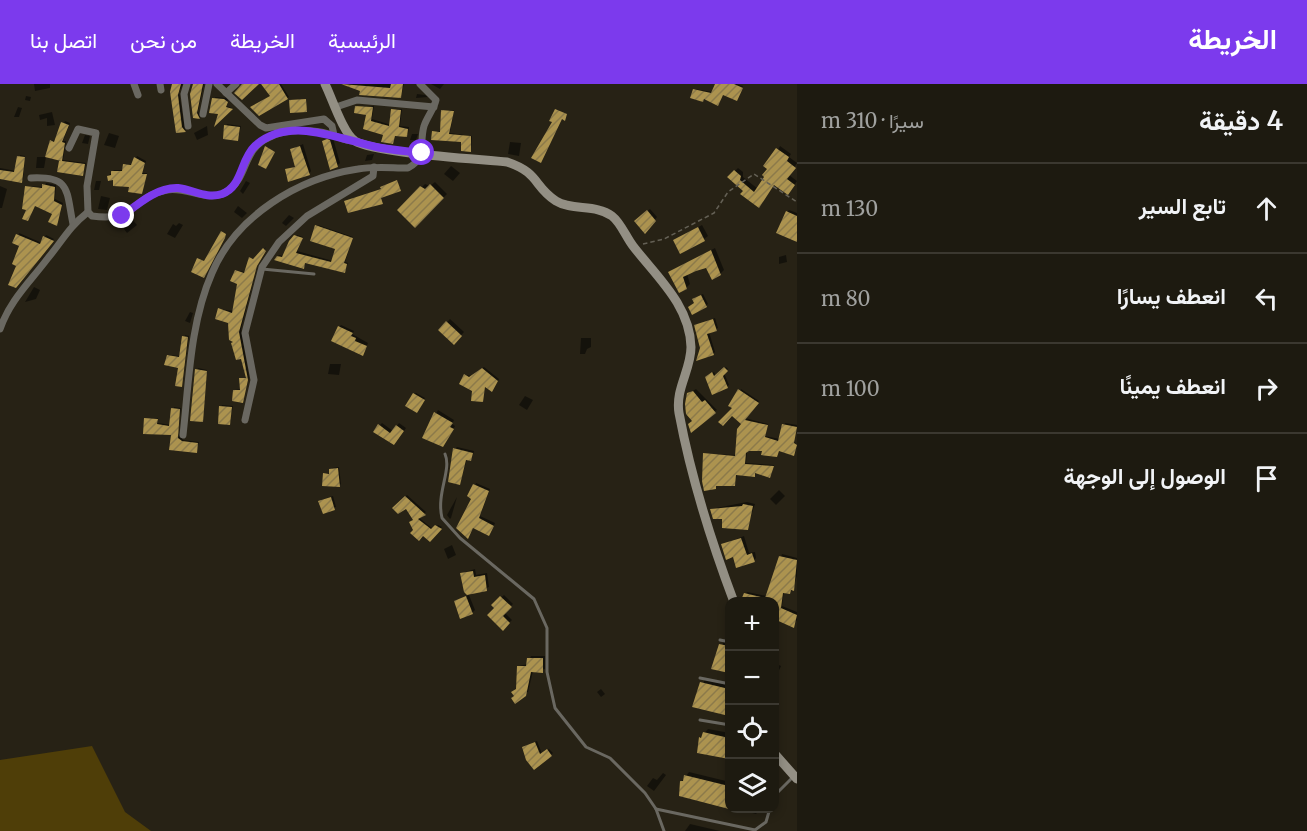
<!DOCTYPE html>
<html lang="ar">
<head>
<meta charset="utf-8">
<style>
	:root { --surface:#1d1a10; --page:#252319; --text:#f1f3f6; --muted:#a0a19f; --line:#3b3830; --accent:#7c3aed }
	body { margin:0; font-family:Merriweather,Vazirmatn,serif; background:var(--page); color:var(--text); direction:rtl }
	.controls { position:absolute; right:18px; bottom:18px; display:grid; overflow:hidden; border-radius:12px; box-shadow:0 3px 9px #0003 }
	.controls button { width:54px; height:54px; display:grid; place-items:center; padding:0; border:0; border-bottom:2px solid var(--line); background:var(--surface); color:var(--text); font:30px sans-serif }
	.stop { position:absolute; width:18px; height:18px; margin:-14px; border:4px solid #7c3aed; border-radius:50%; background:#fff }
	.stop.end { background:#7c3aed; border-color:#fff; box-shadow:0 2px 6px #0008 }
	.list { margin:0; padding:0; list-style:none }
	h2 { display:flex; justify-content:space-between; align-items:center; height:78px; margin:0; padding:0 24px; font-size:26px }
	h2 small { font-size:20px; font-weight:400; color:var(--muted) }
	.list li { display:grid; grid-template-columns:39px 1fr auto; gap:18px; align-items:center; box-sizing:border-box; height:90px; padding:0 24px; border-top:2px solid var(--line) }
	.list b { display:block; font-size:22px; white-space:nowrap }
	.list em { font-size:20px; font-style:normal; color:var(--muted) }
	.icon { flex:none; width:33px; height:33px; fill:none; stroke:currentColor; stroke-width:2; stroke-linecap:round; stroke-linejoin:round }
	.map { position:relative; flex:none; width:797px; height:747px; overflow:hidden; direction:ltr }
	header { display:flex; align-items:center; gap:36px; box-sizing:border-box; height:84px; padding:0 30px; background:var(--accent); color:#fff }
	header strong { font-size:28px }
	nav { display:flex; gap:33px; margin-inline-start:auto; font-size:21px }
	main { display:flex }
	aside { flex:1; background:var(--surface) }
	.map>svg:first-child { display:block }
</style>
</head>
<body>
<header>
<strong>الخريطة</strong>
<nav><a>الرئيسية</a><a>الخريطة</a><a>من نحن</a><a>اتصل بنا</a></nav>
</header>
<main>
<aside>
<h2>4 دقيقة<small>سيرًا · 310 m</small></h2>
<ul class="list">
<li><svg class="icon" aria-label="ahead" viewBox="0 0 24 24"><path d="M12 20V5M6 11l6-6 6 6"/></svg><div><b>تابع السير</b></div><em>130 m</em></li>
<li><svg class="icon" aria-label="left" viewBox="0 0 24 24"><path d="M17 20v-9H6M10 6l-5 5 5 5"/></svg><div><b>انعطف يسارًا</b></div><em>80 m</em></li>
<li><svg class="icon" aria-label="right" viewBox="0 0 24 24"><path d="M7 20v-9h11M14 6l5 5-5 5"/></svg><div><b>انعطف يمينًا</b></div><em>100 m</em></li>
<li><svg class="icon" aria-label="arrive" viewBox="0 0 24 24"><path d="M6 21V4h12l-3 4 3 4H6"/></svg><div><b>الوصول إلى الوجهة</b></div></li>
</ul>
</aside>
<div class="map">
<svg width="797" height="747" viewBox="0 0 797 747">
	<defs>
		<pattern id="building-hatch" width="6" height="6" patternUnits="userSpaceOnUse" patternTransform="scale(1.5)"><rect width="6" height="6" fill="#ac934f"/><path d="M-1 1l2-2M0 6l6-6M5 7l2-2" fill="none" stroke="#8c7a4a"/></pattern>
	</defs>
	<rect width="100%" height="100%" fill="#272215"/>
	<polygon fill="#4f3e08" points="92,662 125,728 151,747 0,747 0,676"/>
	<g fill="#0007">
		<polygon points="34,0 50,0 50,4 35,7"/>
		<polygon points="173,0 183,0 179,8 185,46 177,47"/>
		<polygon points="194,0 204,0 198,27 200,33 194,32"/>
		<polygon points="263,0 281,0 289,13 287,14"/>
		<polygon points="340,0 404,0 401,13"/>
		<polygon points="431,0 444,0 440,5"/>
		<polygon points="716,0 736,0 743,2 738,14 723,10 703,16 694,5 713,8"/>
		<polygon points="417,10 425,11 428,13 416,14"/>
		<polygon points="26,12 31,13 30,17 25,16"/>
		<polygon points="215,13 226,14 228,16 226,22 232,24 217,38 220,29"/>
		<polygon points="358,22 374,22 372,35 391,41 393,25 402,25 400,42 409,43 408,50 396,51 392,58 385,50 364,44 368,30 357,23"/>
		<polygon points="18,23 22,24 19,33 14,33"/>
		<polygon points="444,26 454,26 450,49 472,52 471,67 463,57 434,47 442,47"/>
		<polygon points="52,28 55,41 47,42 47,34 40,36 39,31"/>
		<polygon points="65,37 70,39 63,57 66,57 63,76 86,79 83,90 60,77 62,76 51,57 56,56"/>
		<polygon points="227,40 241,42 238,55 226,42"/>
		<polygon points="207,42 208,51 197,56 194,49"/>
		<polygon points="109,49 119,52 115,64 104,61"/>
		<polygon points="412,50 418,50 416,56 410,56"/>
		<polygon points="85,51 90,52 88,60 82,59"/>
		<polygon points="333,54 340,79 337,82 323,57"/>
		<polygon points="510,58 521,59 519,72 508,70"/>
		<polygon points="303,60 311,87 309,90 287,86 296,82 291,66"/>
		<polygon points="780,62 791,70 789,73 797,79 789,91 797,97 791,106 775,99 761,119 729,93 738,84 743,88 743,93 758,105"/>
		<polygon points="374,70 372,76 365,77 367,71"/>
		<polygon points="20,71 25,72 23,96 0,94 0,84 16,87"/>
		<polygon points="137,72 146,77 142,89 147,89 142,109 108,92 114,86 123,86 126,80 133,80"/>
		<polygon points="37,73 46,73 44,84 36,84"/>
		<polygon points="451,82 460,89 453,97 444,90"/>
		<polygon points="96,97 101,97 99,106 94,106"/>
		<polygon points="246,97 250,99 243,110 240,107"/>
		<polygon points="435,98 447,110 415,142 399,126 425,100 430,102"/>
		<polygon points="46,99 56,101 55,115 63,119 57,140 54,129 35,121 28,125 26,102 44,103"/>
		<polygon points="0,102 7,105 2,124 0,124"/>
		<polygon points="101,112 110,114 107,126 98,125"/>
		<polygon points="238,122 247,129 242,134 234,128"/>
		<polygon points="650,125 657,133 645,148 639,134"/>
		<polygon points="789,126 797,129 797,156 787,128"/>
		<polygon points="289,131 294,134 286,142 282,139"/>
		<polygon points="130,133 137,141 127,149 121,141"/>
		<polygon points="179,139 183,141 175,154 167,150 173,140 176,142"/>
		<polygon points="318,141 353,153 345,178 348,179 345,187 306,177 304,183 276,175 279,171 284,172 290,158 297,151 303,153 297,167 333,177 337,164"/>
		<polygon points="702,141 708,152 704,155 675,157"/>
		<polygon points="19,149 42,159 46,151 54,155 16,203 21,161"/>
		<polygon points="266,163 258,178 241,245 249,293 243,317 235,306 241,305 241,295 248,293 229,238 219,225 234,227 239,199 236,187 246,188 251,174 255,174"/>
		<polygon points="715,164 724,186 720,190 707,182 687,190 690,200 686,204 670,188"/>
		<polygon points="786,171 787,178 779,180 779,173"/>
		<polygon points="34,203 40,206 36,215 25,218"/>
		<polygon points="703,210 708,220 693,229 695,214"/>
		<polygon points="190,228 193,229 190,239 185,237"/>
		<polygon points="715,234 718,244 709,248 715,268 713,270 701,264 696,242"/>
		<polygon points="450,235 464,248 454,259 440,246"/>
		<polygon points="341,241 354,247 352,250 368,259 364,268 339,243"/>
		<polygon points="185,251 189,252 182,302 180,283 168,271 180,272"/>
		<polygon points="581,254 591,254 591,263 587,265 585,270 580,270"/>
		<polygon points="330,280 341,280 339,291 328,290"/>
		<polygon points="484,283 499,295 493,305 485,302 482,317 465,291 472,292"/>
		<polygon points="726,283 728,285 724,289 729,301 713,309 707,293 714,288 716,292"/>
		<polygon points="198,284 207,286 202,337 197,286"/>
		<polygon points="696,305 717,326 693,337 688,310"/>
		<polygon points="741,305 759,317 745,334 768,340 765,352 780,355 785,339 797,341 794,357 797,362 795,369 779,366 747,367 746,379 774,381 771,391 756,388 754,391 737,389 735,401 705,370 737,371 743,339 734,324"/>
		<polygon points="416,309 425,314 418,326 414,310"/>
		<polygon points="525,312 533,316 527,326 519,321"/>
		<polygon points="222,321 233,322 230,339 221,323"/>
		<polygon points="174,323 181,324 178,349 183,356 199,358 196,368 171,365 173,349 145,335 158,334 158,339 171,341"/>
		<polygon points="438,326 454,336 452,340 455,342 445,359 424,353"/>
		<polygon points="382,339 393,347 399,339 406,344 397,357 380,341"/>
		<polygon points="457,363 474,367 472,374 467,375 460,399 455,365"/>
		<polygon points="339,383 341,400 340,401 324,390 331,389 332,384"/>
		<polygon points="476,399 490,405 480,432 495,439 491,448 474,442 473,414"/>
		<polygon points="779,406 785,412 776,421 770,415"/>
		<polygon points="407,411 426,428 418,433 433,445 438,441 442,443 430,456 414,446 414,436 407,422 394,424"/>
		<polygon points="333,412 336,423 323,428 321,416"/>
		<polygon points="457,413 451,434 450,435 447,431"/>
		<polygon points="747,418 755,420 747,444 711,425"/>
		<polygon points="744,452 749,469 755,468 756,474 754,476 734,472 722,461"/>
		<polygon points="452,461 456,471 448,475 444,465"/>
		<polygon points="782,470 797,474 797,492 792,507 784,507 782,522 797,528 797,536 793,542 778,535 774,538 774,518 743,515 747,508 767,512"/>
		<polygon points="475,485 476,491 487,489 489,503 469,511 465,507 462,489"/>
		<polygon points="469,511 475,526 472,529 455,518"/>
		<polygon points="504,511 513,520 504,528 512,536 503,545 493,521"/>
		<polygon points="724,557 730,558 730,588 713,584"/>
		<polygon points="531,572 545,572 545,585 533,587 528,608 515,611 519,582 528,580"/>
		<polygon points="774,579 781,582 774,597"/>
		<polygon points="705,595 730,601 730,631 694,622"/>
		<polygon points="601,605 605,610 601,613 597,608"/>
		<polygon points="708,645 730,649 730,675 699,668 700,654"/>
		<polygon points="537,657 542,670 549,665 553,669 535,684 524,663"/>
		<polygon points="689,688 730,698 730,723 680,711 682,697"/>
		<polygon points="663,689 666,691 654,707 647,702 653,694 657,696"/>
		<polygon points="734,724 761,724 756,730"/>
		<polygon points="690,740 720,747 685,747"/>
	</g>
	<g fill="url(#building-hatch)">
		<polygon points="172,0 181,0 178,11 182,43 186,48 176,49 170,8"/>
		<polygon points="193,0 203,0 197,29 200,35 193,34 190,10"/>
		<polygon points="242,0 259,0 242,16 234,9"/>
		<polygon points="261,0 279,0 288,15 259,32 250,23 270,12"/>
		<polygon points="341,0 390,4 391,0 403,0 401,14 359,11 360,7"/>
		<polygon points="715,0 734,0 743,4 737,17 723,11 718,22 704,15 703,18 690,14 693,5 711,9"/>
		<polygon points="212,14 224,15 228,18 226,23 233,25 214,43 218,30 209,29"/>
		<polygon points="306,15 307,28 290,29 289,16"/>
		<polygon points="355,22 373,23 371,37 389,42 391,25 401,26 399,43 408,45 407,53 395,52 393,60 381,58 383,51 363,45 366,31 354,29"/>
		<polygon points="555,25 567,30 565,37 562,35 541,79 531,74 552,38 549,37"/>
		<polygon points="441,26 454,27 449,50 471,52 471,68 461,67 461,58 431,56 432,47 440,48"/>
		<polygon points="61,38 69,41 62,58 65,59 62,77 85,80 83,92 57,88 59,77 61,77 45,73 50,56 54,58"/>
		<polygon points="224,41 240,43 238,57 223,55"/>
		<polygon points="327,55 330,56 338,83 330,86 322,57"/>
		<polygon points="265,62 275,68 266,85 258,81"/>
		<polygon points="300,62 310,91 288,98 285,85 295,83 290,65"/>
		<polygon points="776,64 789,73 787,77 796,84 787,95 795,101 788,111 774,101 759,124 740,110 743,107 727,93 734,86 741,92 740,96 754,108 764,93 762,91 767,85 763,82"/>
		<polygon points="17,72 25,73 22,99 0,95 0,86 14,88"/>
		<polygon points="134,73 145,79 142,90 147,90 142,110 128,108 129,103 113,102 113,96 108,97 107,92 111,91 111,87 122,87 123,80 131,81"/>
		<polygon points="397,96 401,107 381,114 383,120 348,129 344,117 381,105 380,103"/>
		<polygon points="42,100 55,103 54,117 62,121 57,142 48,138 52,130 35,122 28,137 22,135 26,126 22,125 25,102 42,104"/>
		<polygon points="430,100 444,114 415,144 397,126 420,102 425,105"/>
		<polygon points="647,126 656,137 645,150 634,137"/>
		<polygon points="786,127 797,132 797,158 776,149"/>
		<polygon points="315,141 353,154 344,179 347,180 345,189 305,179 304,185 274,176 277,172 282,173 289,157 294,151 303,154 296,169 331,178 335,165 310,157"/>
		<polygon points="698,143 705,157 680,170 673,156"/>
		<polygon points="221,147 226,150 225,154 204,194 191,188 197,174 204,177"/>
		<polygon points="16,150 40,160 43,152 54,157 16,204 8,201 16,182 12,180 19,162 12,159"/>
		<polygon points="263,164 266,167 257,182 239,248 248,296 243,319 232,317 233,306 240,306 239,294 246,294 241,275 236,276 231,259 233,258 229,256 228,239 215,235 218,224 232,229 237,200 230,197 235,186 244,189 249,173 253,175"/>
		<polygon points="711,166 721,191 712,196 706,184 696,187 683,193 687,205 679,209 668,188"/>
		<polygon points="701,211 707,223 692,231 688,223 694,219 692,215"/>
		<polygon points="713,235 717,247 707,250 714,271 696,277 700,264 694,241"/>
		<polygon points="446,237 462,252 454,261 438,246"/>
		<polygon points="338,242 353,249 351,252 356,254 355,257 367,262 363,272 331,257"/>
		<polygon points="182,252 188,253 182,303 175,302 178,284 164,281 167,271 179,273"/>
		<polygon points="724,283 728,287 723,292 728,304 712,311 705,293 712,288 714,292"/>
		<polygon points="482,284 498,297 492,308 485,303 483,318 471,317 472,307 459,300 464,290 469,293"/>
		<polygon points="195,285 207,287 203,338 190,337"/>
		<polygon points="738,305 759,319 745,336 768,341 765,353 778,357 782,340 797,343 794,359 797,361 794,372 779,367 777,373 761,371 762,367 749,367 746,369 745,380 774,382 770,394 755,389 755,393 736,391 735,402 716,402 716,405 704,407 702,397 703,369 735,372 737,345 741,340 732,332 723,342 718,338 732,324 728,322"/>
		<polygon points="693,307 702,318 705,316 716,329 691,349 688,340 692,337 686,330 685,320 687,309"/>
		<polygon points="413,309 425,316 417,329 405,322"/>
		<polygon points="219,322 232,323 230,341 218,340"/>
		<polygon points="171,324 180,325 178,354 182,357 198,359 197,369 169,366 171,351 143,350 144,334 158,335 157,340 169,342"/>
		<polygon points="434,328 453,339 450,343 454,345 443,363 422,354"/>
		<polygon points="378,340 390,349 396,341 404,347 394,361 373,348"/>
		<polygon points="453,364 473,369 471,377 466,376 460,401 448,398"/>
		<polygon points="338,384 340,403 322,402 323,389 329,390 329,385"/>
		<polygon points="473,400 489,407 479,434 494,442 489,452 473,444 468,455 456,444 471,415 467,412"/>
		<polygon points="405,412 426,431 418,435 431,445 435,441 442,445 430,458 423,452 419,457 410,449 413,446 409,438 413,436 406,425 398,430 392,424"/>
		<polygon points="331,413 335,426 323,430 318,417"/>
		<polygon points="743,420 753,422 748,446 722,444 722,435 713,435 710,425 742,422"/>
		<polygon points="741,454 747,471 752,469 755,478 736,484 733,473 726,476 721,460"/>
		<polygon points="779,472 797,476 794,507 791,506 790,510 783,509 781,524 797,531 794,544 774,535 774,518 741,516 744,509 765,514"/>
		<polygon points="473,487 474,493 485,491 487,507 467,511 464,508 460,489"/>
		<polygon points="466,512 473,530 460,535 454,517"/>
		<polygon points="500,512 512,523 503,532 510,539 503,547 487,531 494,524 491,521"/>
		<polygon points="719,560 729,562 729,589 711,585"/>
		<polygon points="527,574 543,574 543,589 531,588 526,612 515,620 511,614 514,612 511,608 516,605 517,582 526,582"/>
		<polygon points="700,598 729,605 729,632 692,623"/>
		<polygon points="703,648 729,654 729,675 697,669 699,653 701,654"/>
		<polygon points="535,658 540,670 547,665 552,672 534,686 526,676 522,663"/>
		<polygon points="684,691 729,702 729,725 679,712 680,697 683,697"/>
	</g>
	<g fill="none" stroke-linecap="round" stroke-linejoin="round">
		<polyline stroke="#646055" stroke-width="1.5" stroke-dasharray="4.5 3" stroke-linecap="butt" points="643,160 664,155 714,129 728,108 754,90 797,118"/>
		<g stroke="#6a6861" stroke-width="3">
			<polyline points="262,185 314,190"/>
			<path d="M445 370C452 386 436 409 442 434L460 454 534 515 547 544V588L555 624 586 663 610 674 645 709 656 725 664 747"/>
			<polyline points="720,556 730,558"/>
			<polyline points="700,594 730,600"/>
			<polyline points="700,636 730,641"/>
			<polyline points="774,712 792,694"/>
			<polyline points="656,725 755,746 766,738 770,724"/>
		</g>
		<g stroke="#6a6861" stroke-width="7">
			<polyline points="134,0 138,11"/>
			<polyline points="160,0 161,6"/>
			<polyline points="187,0 184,10 188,42"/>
			<polyline points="217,0 260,41 266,44 324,35 332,42 334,51"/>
			<polyline points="226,9 236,0"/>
			<polyline points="336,23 357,16 434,23"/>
			<polyline points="203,30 209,0"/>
			<path d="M69 64 78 45 96 49 87 102 88 128 92 132C136 139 133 112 167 106 188 102 210 121 229 106 249 91 242 65 270 53 286 45 312 45 329 50 338 52 345 58 355 57"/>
			<path d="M31 94C71 92 66 106 73 140"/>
			<path d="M0 245C10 216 30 198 48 174 63 156 69 143 88 128"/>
			<polyline points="245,336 254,296 245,249 262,183 279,158 307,132 373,92 374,83"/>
			<path d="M183 351C189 298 190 239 212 189 236 132 298 94 358 85 374 82 391 84 408 84 427 74 419 59 424 42 427 33 434 25 436 16L420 0"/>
		</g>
		<g stroke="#938f84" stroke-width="9">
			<path d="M325 0C332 14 343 49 355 57 374 69 479 75 507 78 540 89 533 102 556 117 572 127 596 120 612 132 621 139 626 153 633 162 656 192 690 221 691 263 691 286 675 305 679 329 691 393 711 457 734 518"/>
			<polyline points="774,669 797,695"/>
		</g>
	</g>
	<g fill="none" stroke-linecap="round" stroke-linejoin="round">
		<path stroke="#7c3aed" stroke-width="8" d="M122 132C138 120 157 103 178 104 194 106 206 115 222 110 243 102 240 76 255 62 289 31 339 55 376 63 391 66 407 67 422 69"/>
	</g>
</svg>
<div class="controls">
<button>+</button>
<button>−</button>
<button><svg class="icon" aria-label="locate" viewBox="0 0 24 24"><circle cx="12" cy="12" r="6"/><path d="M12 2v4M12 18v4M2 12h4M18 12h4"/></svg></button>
<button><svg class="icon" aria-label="layers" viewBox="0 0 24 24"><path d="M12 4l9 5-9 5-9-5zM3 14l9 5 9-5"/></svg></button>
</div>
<div class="stop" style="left:422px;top:69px"></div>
<div class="stop end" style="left:122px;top:132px"></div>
</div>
</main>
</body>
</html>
